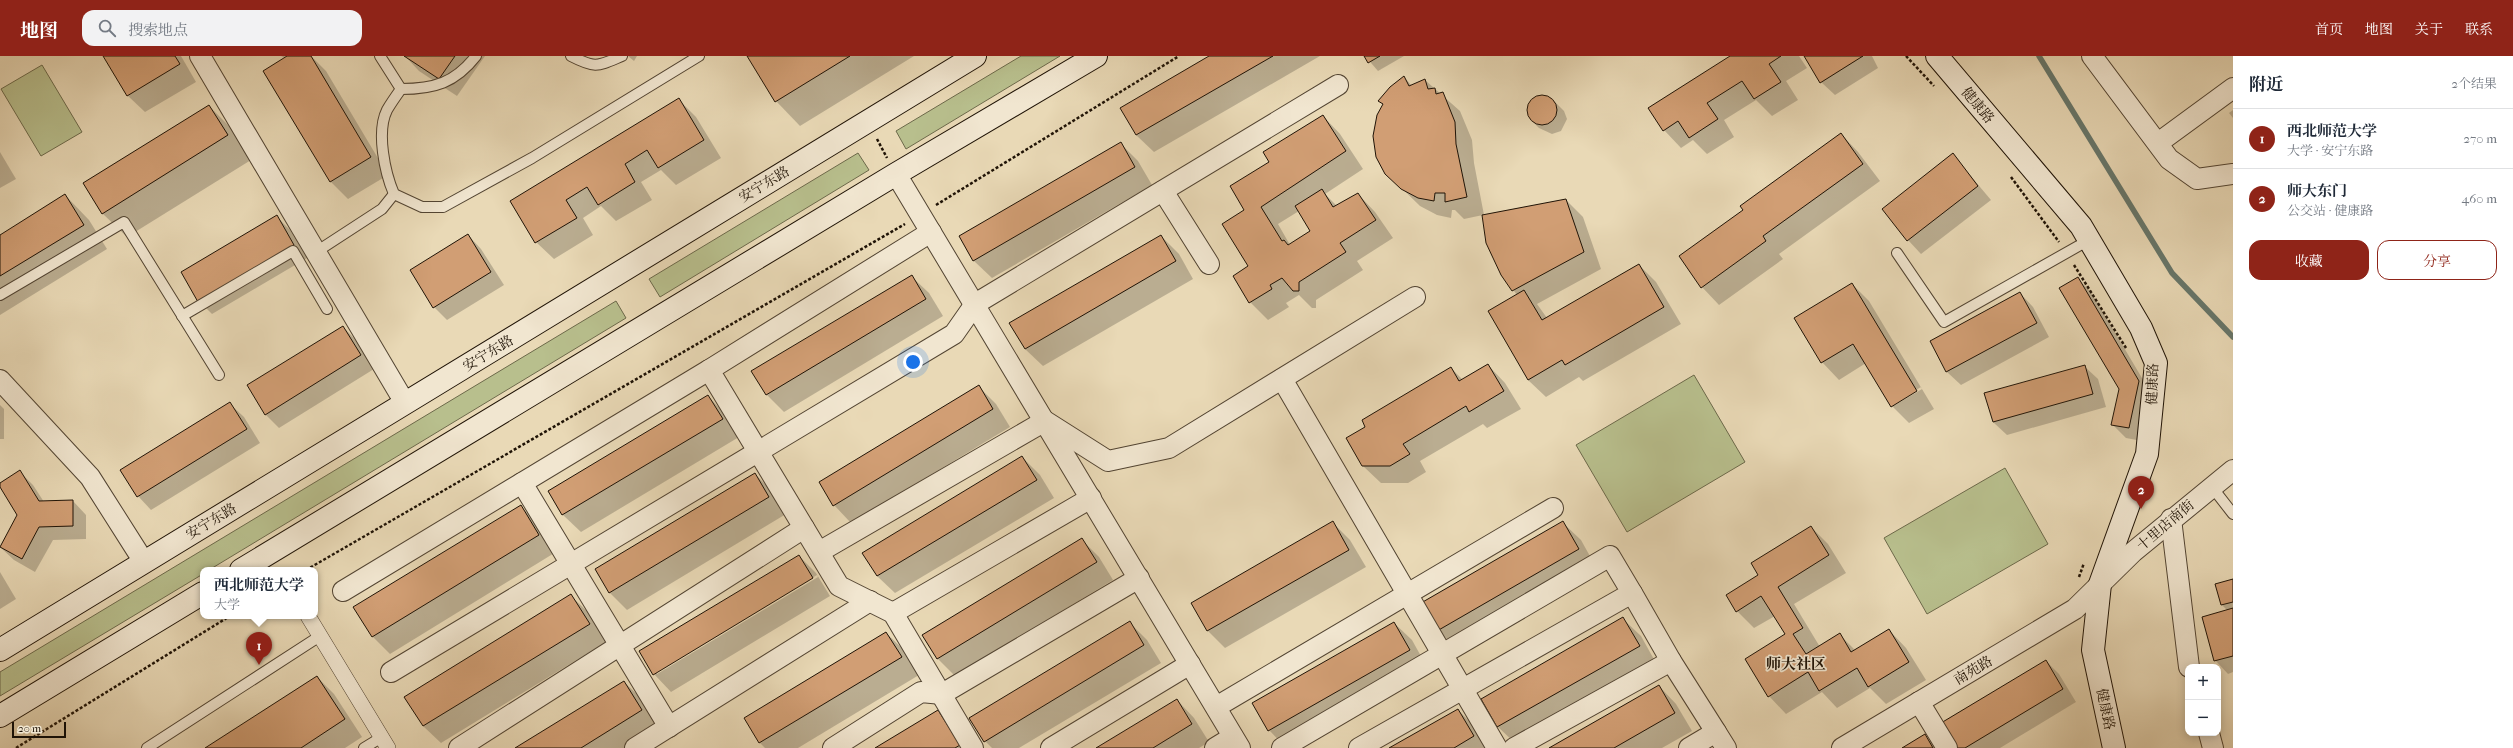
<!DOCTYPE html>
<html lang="zh">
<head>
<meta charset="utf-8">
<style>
	:root { --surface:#fff; --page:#f2f2f3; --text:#1f2937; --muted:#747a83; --line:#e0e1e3; --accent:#8f2418 }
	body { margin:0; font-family:"IM FELL French Canon","Noto Serif SC",serif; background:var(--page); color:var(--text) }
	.controls { position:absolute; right:12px; bottom:12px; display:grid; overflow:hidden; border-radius:8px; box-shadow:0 2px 10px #0003 }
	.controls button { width:36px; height:36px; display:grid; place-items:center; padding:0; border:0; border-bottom:1px solid var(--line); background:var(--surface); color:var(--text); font:20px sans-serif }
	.scale { position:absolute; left:12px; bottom:10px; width:54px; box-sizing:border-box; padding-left:4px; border:2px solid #1f1306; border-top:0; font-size:11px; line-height:14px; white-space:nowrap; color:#1f1306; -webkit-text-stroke:3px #f1e6d0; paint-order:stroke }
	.you { position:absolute; left:913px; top:306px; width:14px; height:14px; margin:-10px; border:3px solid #fff; border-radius:50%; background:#1a73e8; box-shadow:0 0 0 6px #1a73e833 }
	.badge { display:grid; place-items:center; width:26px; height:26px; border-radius:50%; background:var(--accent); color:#fff; font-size:13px; font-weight:700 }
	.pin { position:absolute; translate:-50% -33px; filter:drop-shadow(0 1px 2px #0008) }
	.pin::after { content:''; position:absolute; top:21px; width:14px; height:12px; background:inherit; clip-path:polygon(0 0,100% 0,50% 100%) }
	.popup { position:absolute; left:200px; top:511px; width:118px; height:52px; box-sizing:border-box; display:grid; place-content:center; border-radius:8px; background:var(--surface); filter:drop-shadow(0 1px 3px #0005); font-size:13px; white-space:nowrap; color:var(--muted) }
	.popup b { font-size:15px; color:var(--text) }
	.popup::after { content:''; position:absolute; left:50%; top:100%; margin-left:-8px; border:8px solid transparent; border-top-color:var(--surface) }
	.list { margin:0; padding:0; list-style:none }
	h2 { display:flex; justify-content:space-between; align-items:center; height:52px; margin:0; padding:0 16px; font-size:17px }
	h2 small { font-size:13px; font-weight:400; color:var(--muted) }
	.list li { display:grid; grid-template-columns:26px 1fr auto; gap:12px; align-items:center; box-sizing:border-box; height:60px; padding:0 16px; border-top:1px solid var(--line) }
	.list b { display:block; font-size:15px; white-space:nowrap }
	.list p { margin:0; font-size:13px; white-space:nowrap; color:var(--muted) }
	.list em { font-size:13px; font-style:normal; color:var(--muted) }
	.actions { display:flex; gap:8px; padding:12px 16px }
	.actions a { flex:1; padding:9px 0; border:1px solid var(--accent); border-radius:12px; text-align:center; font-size:14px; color:var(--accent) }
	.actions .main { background:var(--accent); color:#fff }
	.icon { flex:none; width:22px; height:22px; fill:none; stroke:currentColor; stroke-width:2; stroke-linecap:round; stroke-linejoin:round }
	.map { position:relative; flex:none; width:2233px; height:692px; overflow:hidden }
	header { display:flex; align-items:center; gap:24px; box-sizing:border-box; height:56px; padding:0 20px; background:var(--accent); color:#fff }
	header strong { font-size:19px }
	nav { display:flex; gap:22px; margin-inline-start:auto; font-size:14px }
	.search { width:280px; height:36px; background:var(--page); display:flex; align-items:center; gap:10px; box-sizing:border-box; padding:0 14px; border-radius:12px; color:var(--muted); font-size:15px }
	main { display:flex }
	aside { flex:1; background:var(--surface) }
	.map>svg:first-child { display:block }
</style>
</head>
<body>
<header>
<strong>地图</strong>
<div class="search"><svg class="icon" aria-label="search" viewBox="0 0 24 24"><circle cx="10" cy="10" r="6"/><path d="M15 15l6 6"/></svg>搜索地点</div>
<nav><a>首页</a><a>地图</a><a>关于</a><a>联系</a></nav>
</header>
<main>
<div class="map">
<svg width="2233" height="692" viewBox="0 0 2233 692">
	<rect width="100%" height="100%" fill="#e9d9b6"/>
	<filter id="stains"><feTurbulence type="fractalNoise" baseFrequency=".005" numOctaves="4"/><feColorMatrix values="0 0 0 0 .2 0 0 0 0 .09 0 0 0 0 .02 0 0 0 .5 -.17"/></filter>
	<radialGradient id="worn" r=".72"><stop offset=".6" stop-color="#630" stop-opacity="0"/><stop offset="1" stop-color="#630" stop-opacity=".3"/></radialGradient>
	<g fill="#b8bf8d" stroke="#6c694a">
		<polygon points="1021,0 1060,0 906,93 896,75"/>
		<polygon points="42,9 82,76 41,100 1,33"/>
		<polygon points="858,97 869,114 660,241 649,223"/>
		<polygon points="616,245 626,262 209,514 203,514 203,518 0,640 0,616"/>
		<polygon points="1694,319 1745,406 1627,476 1576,389"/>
		<polygon points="2005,412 2048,488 1927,558 1884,482"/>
	</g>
	<g fill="#0003" fill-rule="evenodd">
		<polygon points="104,0 181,0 196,26 145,56 127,39"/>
		<polygon points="281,0 311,0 326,15 388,119 348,143 330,125 285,2"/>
		<polygon points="405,0 485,0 457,40 419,15"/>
		<polygon points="628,0 637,0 634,5"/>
		<polygon points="748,0 914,0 800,70 776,45"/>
		<polygon points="1211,0 1320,0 1154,96 1136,79"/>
		<polygon points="1365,0 1404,0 1378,15"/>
		<polygon points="1732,0 1799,0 1807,12 1786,25 1798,44 1772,60 1756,44 1724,64 1734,81 1707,98 1693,84 1681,92 1664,74"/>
		<polygon points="1805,0 1872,0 1878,12 1835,39 1821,26"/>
		<polygon points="1404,21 1412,30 1425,24 1460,55 1472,84 1474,107 1484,159 1566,144 1583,161 1601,213 1537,248 1547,262 1639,209 1656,226 1681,268 1583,325 1579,321 1546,341 1528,324 1517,239 1502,218 1487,187 1483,159 1464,163 1455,154 1452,154 1451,162 1437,159 1420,150 1386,117 1384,49 1379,45"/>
		<polygon points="1541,40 1555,46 1564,55 1567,63 1561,75 1552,78 1539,72 1530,63 1527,55 1534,43"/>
		<polygon points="679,44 696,61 721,102 676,129 661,114 641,126 652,144 616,165 601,150 583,162 593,179 554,203 536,186 512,145"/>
		<polygon points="209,50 233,74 251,104 127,181 102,157"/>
		<polygon points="2233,54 2233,62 2229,57"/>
		<path d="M1323 60 1340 78 1363 113 1325 138 1337 150 1358 138 1375 156 1393 182 1357 205 1363 214 1316 244V252H1312L1299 239 1286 247 1289 251 1268 264 1250 246 1234 220 1249 210 1246 154 1270 107ZM1299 155 1311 175 1290 189 1278 168Z"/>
		<polygon points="1841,78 1858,96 1880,125 1779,198 1783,203 1719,249 1702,231 1680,201 1744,154"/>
		<polygon points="1121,88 1138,105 1152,129 992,222 974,205 960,181"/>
		<polygon points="0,96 16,123 0,132"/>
		<polygon points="1953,99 1991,144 1921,198 1908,184"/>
		<polygon points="65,139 89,164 107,193 0,259 0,180"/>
		<polygon points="277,161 290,174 307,202 212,258 199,245"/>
		<polygon points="468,179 481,193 504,229 447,264 434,251"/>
		<polygon points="1161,180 1179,198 1193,223 1043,310 1025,293"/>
		<polygon points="911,220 929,237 943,260 784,356 767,339 753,316"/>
		<polygon points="2078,223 2091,236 2152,339 2142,385 2126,382 2112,368 2120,333"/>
		<path d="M1852 228 1869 245 1934 353 1909 367 1892 350 1866 307 1839 324 1822 306ZM1921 331 1922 333 1895 349V347Z"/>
		<polygon points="2020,237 2033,251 2049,281 1961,329 1947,316 1931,285"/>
		<polygon points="343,271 356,284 374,313 279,372 266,359 248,329"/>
		<polygon points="1488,309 1505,327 1521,353 1487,372 1483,368 1420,405 1426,416 1408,427 1381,427 1363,410 1367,371 1451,312 1463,324"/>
		<polygon points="2084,310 2098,323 2106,351 2007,379 1993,366"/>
		<polygon points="978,330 996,348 1010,371 851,467 834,449"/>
		<polygon points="708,340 725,358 739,381 581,476 563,459 549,436"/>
		<polygon points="230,348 244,361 260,387 151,454 138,440 122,415"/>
		<polygon points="0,349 4,353 4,383 0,383"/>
		<polygon points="1022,401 1040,419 1054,442 895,537 877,520 864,497"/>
		<polygon points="20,416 33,429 44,446 73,445 86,459 86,483 53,484 35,516 14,504 0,491 18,459 0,428"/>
		<polygon points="755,418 772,435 786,458 627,554 610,537 596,514"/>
		<polygon points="521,450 538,468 556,496 390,598 372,580"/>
		<polygon points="1333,467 1350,484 1366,511 1225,592 1208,575 1192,547"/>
		<polygon points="1563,467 1581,484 1596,511 1455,592 1438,574"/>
		<polygon points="1811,471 1828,488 1846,517 1794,548 1820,591 1840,579 1855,594 1889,574 1906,592 1926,624 1886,648 1870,632 1837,652 1822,636 1786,658 1769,640 1786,579 1775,560 1754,572 1737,555 1759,519"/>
		<polygon points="1082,484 1099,501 1113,524 955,620 937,602"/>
		<path d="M799 500 816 517 830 540 671 636 654 618 640 595ZM817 519 818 521 657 618V615Z"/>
		<polygon points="0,516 16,543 0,553"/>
		<polygon points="2233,524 2233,616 2228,618 2215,604 2228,555 2222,549"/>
		<polygon points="571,540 589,557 606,586 441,687 423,670"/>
		<polygon points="1623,563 1641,580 1656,607 1516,688 1498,671 1483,643"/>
		<polygon points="1129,566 1147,584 1161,607 1019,692 992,692 985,685"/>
		<polygon points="1394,567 1412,584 1427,611 1286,692 1269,674"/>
		<polygon points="886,577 904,594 919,619 798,692 765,692 760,687 746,662"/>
		<polygon points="2046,605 2059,618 2076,646 2000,692 1957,692"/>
		<polygon points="317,621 334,638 362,681 345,692 207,692"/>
		<polygon points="624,626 642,643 659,672 626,692 517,692"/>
		<polygon points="1659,630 1676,648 1692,675 1662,692 1551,692"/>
		<polygon points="1177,644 1194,662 1209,686 1199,692 1098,692"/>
		<polygon points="1458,654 1475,671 1487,692 1391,692"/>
		<polygon points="938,655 955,672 967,692 877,692"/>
		<polygon points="1924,680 1937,692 1904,692"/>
	</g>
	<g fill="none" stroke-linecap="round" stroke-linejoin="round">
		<polyline stroke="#67776b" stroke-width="5.5" points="2039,0 2172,217 2233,281"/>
	</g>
	<g fill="#d19e74" stroke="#1f1306">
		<polygon points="103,0 175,0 180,8 127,40"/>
		<polygon points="287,0 311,0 371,101 330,126 263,15"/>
		<polygon points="404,0 455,0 439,23"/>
		<polygon points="747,0 850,0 775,46"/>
		<polygon points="1209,0 1273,0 1136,79 1120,52"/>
		<polygon points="1364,0 1380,0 1368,7"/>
		<polygon points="1730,0 1781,0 1769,8 1781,26 1754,43 1742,25 1707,47 1718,63 1689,82 1678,65 1663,75 1648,52"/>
		<polygon points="1804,0 1863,0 1820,27"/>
		<polygon points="1404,20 1409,30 1425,23 1428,33 1435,32 1436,38 1443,36 1455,66 1456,88 1467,141 1445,146 1445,137 1435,137 1434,145 1418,142 1401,133 1385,118 1376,101 1373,80 1377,59 1383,48 1378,45 1390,31"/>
		<circle cx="1542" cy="54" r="15"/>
		<polygon points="679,42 704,84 658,112 647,94 625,108 635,126 598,149 587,131 566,144 577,162 535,187 510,145"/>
		<polygon points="209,49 228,79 102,158 83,127"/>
		<polygon points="1323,59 1346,95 1261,151 1282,185 1284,184 1288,189 1310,175 1295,150 1322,133 1333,151 1358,137 1376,164 1340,187 1346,196 1299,226 1299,235 1293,235 1282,222 1270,229 1272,233 1249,247 1233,220 1248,210 1222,168 1244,154 1230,130 1269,106 1263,96"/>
		<polygon points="1841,77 1863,108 1763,180 1766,185 1701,232 1679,200 1743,154 1740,150"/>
		<polygon points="1121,86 1135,111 973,205 959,180"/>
		<polygon points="1953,97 1978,130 1907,185 1882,153"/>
		<polygon points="65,138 84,169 0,220 0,179"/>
		<polygon points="1566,143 1584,196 1512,235 1501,219 1486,187 1482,159"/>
		<polygon points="277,159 294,189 198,246 181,216"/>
		<polygon points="468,178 491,216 433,252 410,214"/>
		<polygon points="1161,179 1176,205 1025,293 1009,267"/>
		<polygon points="1639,208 1664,251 1565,309 1562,304 1528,324 1488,255 1524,234 1542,264"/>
		<polygon points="912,219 926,243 766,339 751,315"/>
		<polygon points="2078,221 2139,325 2129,372 2111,369 2119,333 2059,232"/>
		<polygon points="1852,227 1917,335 1891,351 1853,288 1821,307 1794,262"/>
		<polygon points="2020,236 2037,267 1946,316 1930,285"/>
		<polygon points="343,270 361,299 265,359 247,329"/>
		<polygon points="1488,308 1504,335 1469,356 1466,350 1403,388 1410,398 1390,410 1362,410 1346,382 1365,371 1362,364 1451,311 1459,325"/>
		<polygon points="2085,309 2093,338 1993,366 1984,337"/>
		<polygon points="979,329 993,353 833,450 819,426"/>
		<polygon points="708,339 723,363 562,459 548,435"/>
		<polygon points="230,346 247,373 137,441 120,414"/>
		<polygon points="1022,400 1037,424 877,520 862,497"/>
		<polygon points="20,414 39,445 73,444 73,470 39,471 22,503 0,491 17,459 0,431 0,427"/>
		<polygon points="755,417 769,441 609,537 595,513"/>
		<polygon points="521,449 539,479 372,581 353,551"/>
		<polygon points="1333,465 1349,494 1207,575 1191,547"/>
		<polygon points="1563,465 1579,493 1437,575 1421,547"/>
		<polygon points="1811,470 1829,499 1778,531 1803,572 1793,578 1806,598 1840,577 1851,596 1889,573 1909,606 1868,631 1857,612 1819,635 1808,616 1768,641 1745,603 1785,578 1761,540 1736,556 1726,539 1758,519 1751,507"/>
		<polygon points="1082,482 1097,506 937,603 922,579"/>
		<polygon points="799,499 813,522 653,619 639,595"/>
		<polygon points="2233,523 2233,546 2221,549 2215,528"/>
		<polygon points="571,538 590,568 423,670 404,641"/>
		<polygon points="2233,552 2233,600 2214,605 2202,561"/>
		<polygon points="1623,561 1640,590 1497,671 1481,643"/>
		<polygon points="1130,565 1144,589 984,686 969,662"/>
		<polygon points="1394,566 1410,594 1268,675 1252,647"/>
		<polygon points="886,576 902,601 759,687 744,662"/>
		<polygon points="2046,604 2063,633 1965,692 1956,692 1941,667"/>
		<polygon points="317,620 345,663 301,692 205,692"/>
		<polygon points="624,625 642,654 581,692 515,692"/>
		<polygon points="1659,629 1675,657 1614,692 1549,692"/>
		<polygon points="1177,643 1192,668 1153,692 1096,692"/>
		<polygon points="1458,653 1474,680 1454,692 1389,692"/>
		<polygon points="938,654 960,689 955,692 875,692"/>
		<polygon points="1925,678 1933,692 1902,692"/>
	</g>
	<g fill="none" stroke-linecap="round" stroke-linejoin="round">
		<defs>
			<g id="service">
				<polyline points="380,0 401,33"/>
				<path d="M571 0C596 13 598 10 622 0"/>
				<path d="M401 33C396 40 391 47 387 54 376 76 385 117 394 138L422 151H443L532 102 699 0"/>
				<path d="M401 33C434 33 455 27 476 0"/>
				<polyline points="316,196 382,153 394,138"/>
				<polyline points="1897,197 1944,266 2089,184"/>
				<polyline points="0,239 124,166 219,319"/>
				<polyline points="182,260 293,195 327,253"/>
				<polyline points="2212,431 2233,458"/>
				<polyline points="147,692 320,580"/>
				<polyline points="364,692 382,681"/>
			</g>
			<polyline id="pedestrian" points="308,560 388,692"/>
			<g id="minor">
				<polyline points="200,0 405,347"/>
				<polyline points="2092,0 2169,103 2197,123 2233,118"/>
				<polyline points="2158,87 2233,32"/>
				<polyline points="896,118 1240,692"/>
				<polyline points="1163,135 1209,208"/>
				<polyline points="931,176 709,314 839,530 893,557 973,692"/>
				<polyline points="1282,323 1497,692"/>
				<polyline points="0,324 90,421 144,506"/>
				<polyline points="522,427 669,671"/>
				<polyline points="2171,463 2189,611"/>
				<polyline points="819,496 1045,365 1108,405 1169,392 1415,241"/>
				<polyline points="343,535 709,314"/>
				<polyline points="893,557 1091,442"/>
				<polyline points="1671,605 1716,676 1689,692"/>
				<polyline points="391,616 954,278 975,248 1338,29"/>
				<polyline points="1919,646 1947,692"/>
				<polyline points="1216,651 1553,452"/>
				<polyline points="1716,676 1726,692"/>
				<polyline points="2209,677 2213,692"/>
				<polyline points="459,692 804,472"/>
				<polyline points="635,692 870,545"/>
				<polyline points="833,692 921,636 942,638 1139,522"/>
				<polyline points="1051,692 1190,608"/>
				<polyline points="1215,692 1233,681"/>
				<polyline points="1282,692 1610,500 1632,537 1359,692"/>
				<polyline points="1514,692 1671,605 1632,537"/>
				<polyline points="1842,692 2075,553 2133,496 2233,414"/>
			</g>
			<g id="secondary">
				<polyline points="1937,0 2081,170 2141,272 2156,307 2147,398 2100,528 2093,594 2114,692"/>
				<polyline points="241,514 896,118 1096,0"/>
				<polyline points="0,594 975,0"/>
				<polyline points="0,660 203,537"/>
			</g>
		</defs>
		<use href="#service" stroke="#524432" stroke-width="12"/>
		<use href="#pedestrian" stroke="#524432" stroke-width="16"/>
		<use href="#minor" stroke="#524432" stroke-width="22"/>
		<use href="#secondary" stroke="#1f1306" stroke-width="24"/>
		<g stroke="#1f1306" stroke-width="2.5" stroke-dasharray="3 2" stroke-linecap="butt">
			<polyline points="1906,0 1934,30"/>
			<polyline points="877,83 887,102"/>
			<polyline points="2011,121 2059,186"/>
			<polyline points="936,149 1179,0"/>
			<polyline points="2074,209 2126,292"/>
			<polyline points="306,514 905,168"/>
			<polyline points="2079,521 2084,507"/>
			<polyline points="16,692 230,560"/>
		</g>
		<use href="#service" stroke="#f1e6d0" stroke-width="10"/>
		<use href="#pedestrian" stroke="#f1e6d0" stroke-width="15"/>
		<use href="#minor" stroke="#f1e6d0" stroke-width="20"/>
		<use href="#secondary" stroke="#f1e6d0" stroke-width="22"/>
	</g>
	<g text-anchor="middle" stroke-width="3.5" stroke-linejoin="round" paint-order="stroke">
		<g font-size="14" fill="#1f1306" stroke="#f1e6d0">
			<text transform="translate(1978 49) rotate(50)" y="5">健康路</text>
			<text transform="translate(764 128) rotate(-31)" y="5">安宁东路</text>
			<text transform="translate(488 297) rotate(-31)" y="5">安宁东路</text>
			<text transform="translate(2152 328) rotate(-88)" y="5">健康路</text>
			<text transform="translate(211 465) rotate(-31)" y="5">安宁东路</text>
			<text transform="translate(2165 469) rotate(-40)" y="5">十里店南街</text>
			<text transform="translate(1973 614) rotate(-31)" y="5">南苑路</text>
			<text transform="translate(2106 653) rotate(78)" y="5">健康路</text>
		</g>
		<g font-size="15" font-weight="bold" fill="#1f1306" stroke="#f1e6d0">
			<text x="1796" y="613">师大社区</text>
		</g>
	</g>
	<rect width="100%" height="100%" filter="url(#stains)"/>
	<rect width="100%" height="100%" fill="url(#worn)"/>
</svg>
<div class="controls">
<button>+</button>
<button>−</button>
</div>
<div class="scale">20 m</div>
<div class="you"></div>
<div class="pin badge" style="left:259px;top:609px">1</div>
<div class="popup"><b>西北师范大学</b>大学</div>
<div class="pin badge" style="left:2141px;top:453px">2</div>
</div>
<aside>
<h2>附近<small>2个结果</small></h2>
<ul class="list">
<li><span class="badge">1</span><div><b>西北师范大学</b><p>大学 · 安宁东路</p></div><em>270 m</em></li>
<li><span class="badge">2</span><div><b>师大东门</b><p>公交站 · 健康路</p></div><em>460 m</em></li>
</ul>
<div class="actions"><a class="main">收藏</a><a>分享</a></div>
</aside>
</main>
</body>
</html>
